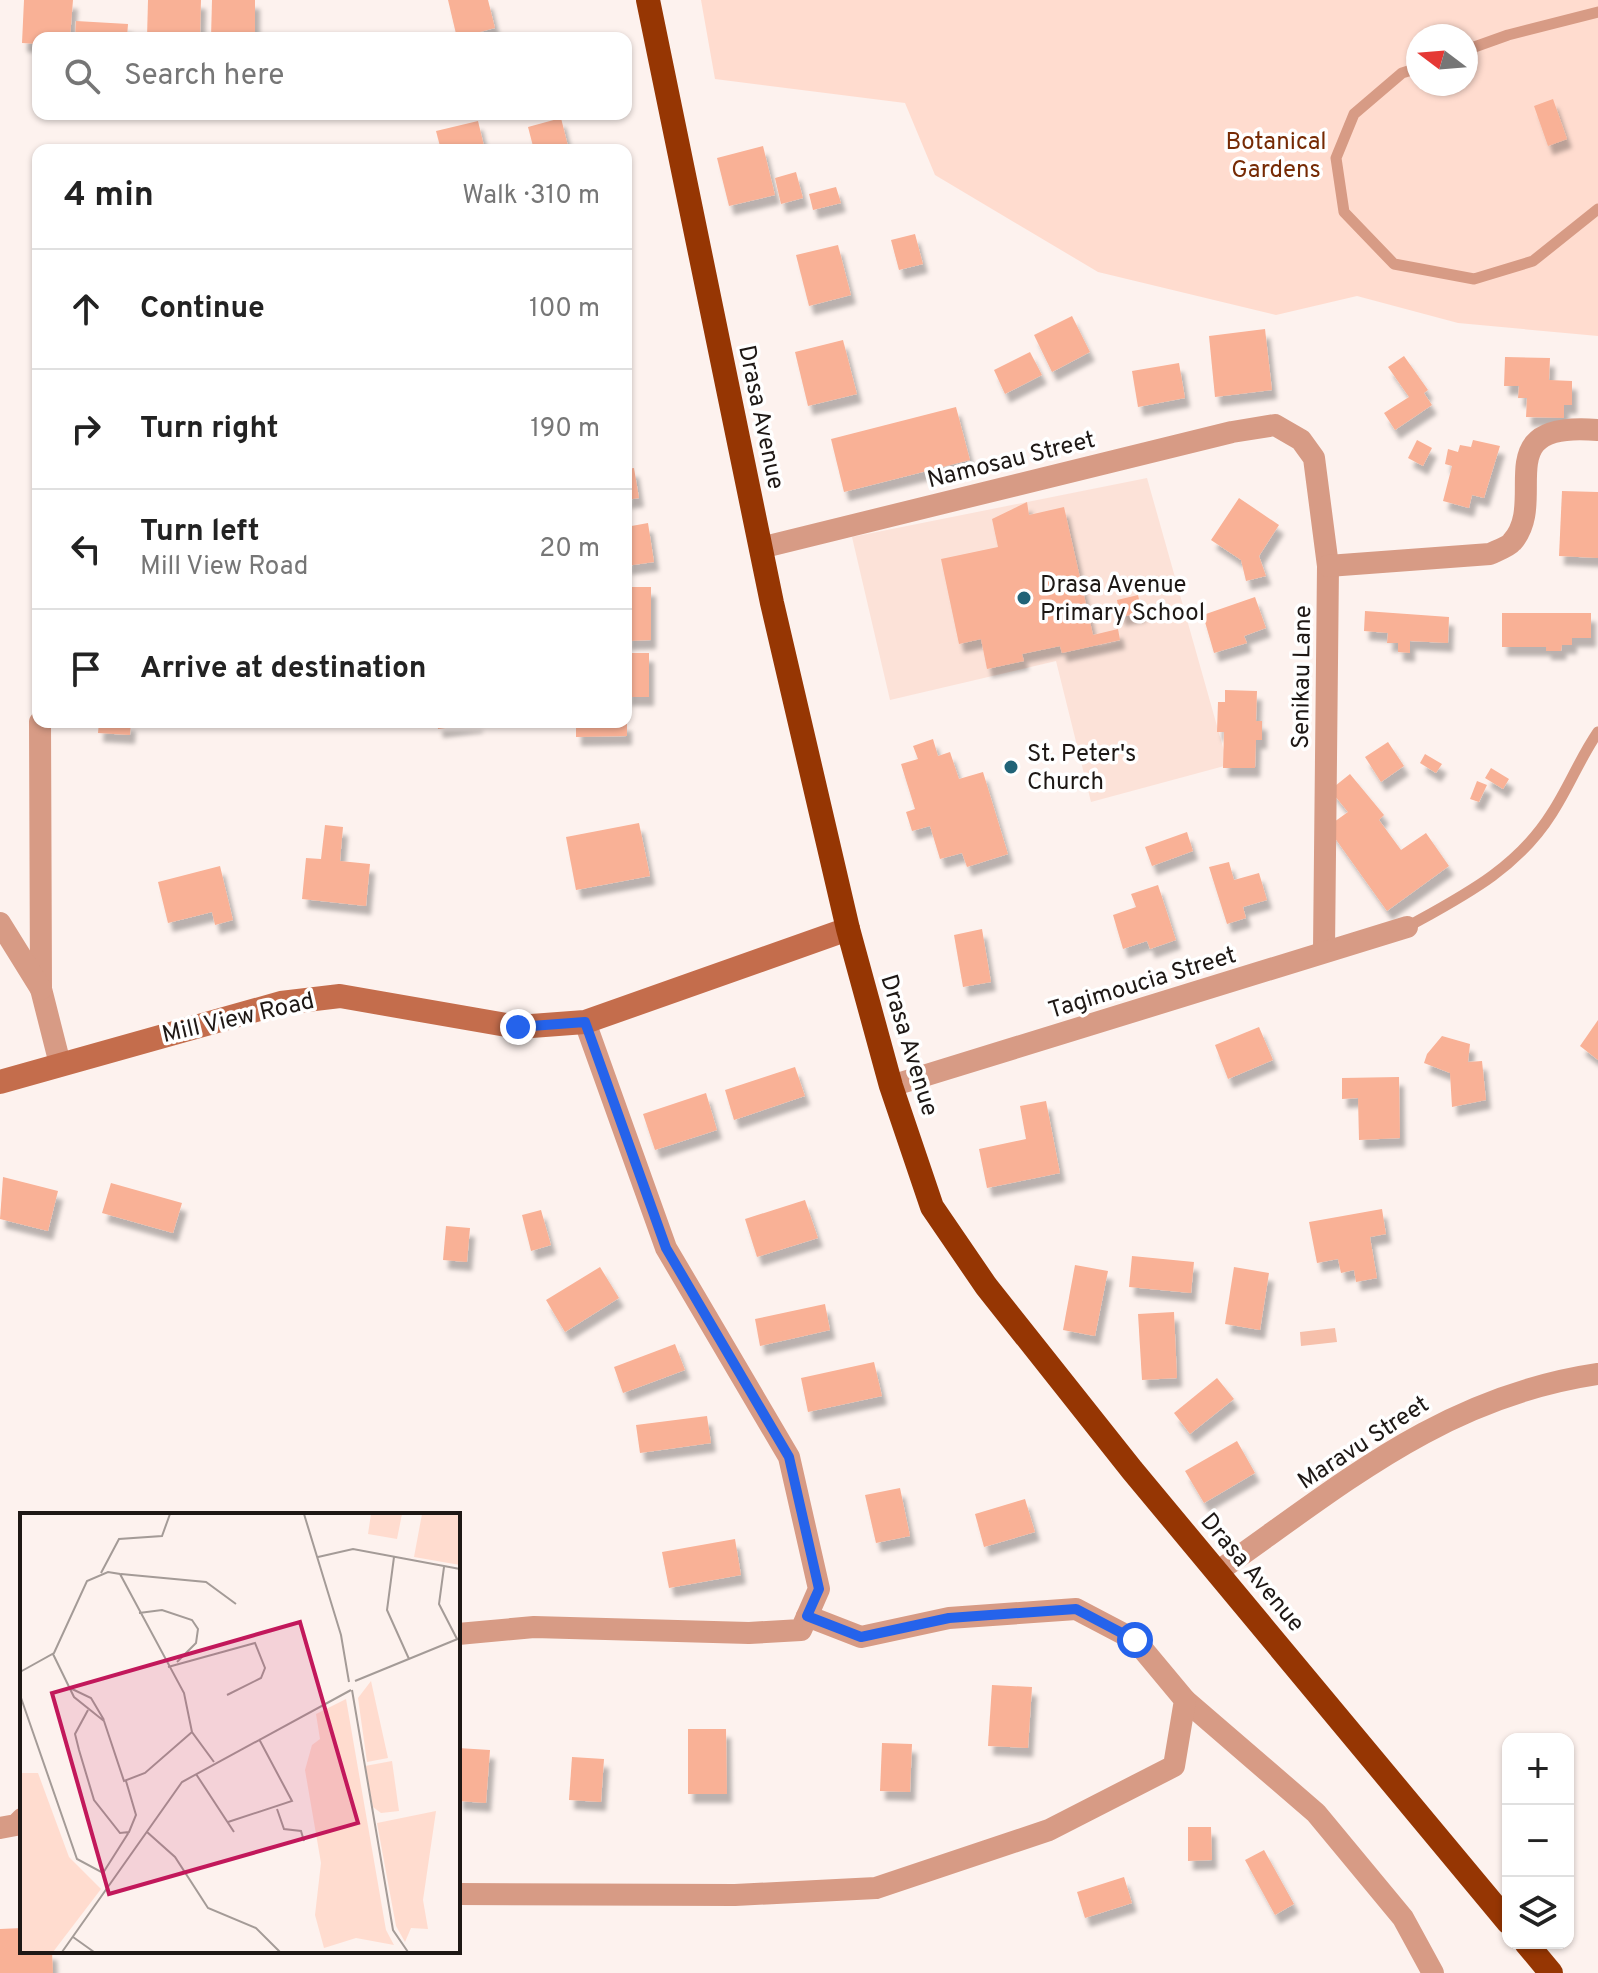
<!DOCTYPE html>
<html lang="en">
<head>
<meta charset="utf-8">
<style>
	:root { --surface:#fff; --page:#f2f2f2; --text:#222; --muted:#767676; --line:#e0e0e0 }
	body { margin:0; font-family:Overpass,sans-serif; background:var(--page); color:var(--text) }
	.controls { position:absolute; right:24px; bottom:24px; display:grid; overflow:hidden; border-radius:16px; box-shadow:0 2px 6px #0004 }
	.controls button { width:72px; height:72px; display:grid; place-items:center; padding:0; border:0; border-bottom:2px solid var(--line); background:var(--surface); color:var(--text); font:40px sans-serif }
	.compass { position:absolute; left:1406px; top:24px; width:72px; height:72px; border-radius:50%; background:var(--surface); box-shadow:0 2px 6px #0004; rotate:286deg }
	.stop { position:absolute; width:24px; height:24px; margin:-18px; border:6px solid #2563eb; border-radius:50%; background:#fff }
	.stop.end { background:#2563eb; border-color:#fff; box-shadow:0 2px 8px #0008 }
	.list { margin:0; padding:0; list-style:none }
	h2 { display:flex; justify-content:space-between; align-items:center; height:104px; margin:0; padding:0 32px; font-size:34px }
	h2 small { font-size:26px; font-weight:400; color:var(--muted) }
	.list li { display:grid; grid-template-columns:52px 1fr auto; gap:24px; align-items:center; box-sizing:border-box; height:120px; padding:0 32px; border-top:2px solid var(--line) }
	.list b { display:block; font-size:30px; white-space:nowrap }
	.list p { margin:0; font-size:26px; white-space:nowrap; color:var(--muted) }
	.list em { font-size:26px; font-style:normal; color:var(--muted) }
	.icon { flex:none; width:44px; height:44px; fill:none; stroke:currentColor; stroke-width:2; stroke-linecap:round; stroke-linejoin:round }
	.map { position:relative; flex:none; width:1598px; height:1973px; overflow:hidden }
	.search { position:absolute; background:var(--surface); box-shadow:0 2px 6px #0004; left:32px; top:32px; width:600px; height:88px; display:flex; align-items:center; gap:20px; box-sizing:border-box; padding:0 28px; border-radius:16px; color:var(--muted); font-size:30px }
	.panel { position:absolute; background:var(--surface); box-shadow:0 2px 6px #0004; left:32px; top:144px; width:600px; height:584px; border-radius:16px }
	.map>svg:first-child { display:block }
</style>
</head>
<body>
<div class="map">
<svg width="1598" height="1973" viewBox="0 0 1598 1973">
	<defs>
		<filter id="shadow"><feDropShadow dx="5" dy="9" stdDeviation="2" flood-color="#0004"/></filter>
	</defs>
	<rect width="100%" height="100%" fill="#fdf2ee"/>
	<polygon fill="#fce2d8" points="1147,478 1228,765 1091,802 1056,661 890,700 852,537"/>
	<path fill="#ffdccf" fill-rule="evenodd" d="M701 0H1598V336L1458 323 1357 296 1276 315 1098 272 935 175 905 103 715 79ZM1418 36H1466V84H1418Z"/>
	<polygon fill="#f6c0ab" points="1335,1328 1337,1342 1301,1346 1300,1332"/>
	<g fill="#f9b196" filter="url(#shadow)">
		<polygon points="24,0 73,0 70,38 38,38 38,44 22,43"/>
		<polygon points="148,0 201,0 200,38 147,38"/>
		<polygon points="212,0 255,0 255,38 211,38"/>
		<polygon points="448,0 488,0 495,28 457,38"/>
		<polygon points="76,21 128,24 127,38 75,38"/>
		<polygon points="1553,99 1567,139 1548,146 1534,106"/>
		<polygon points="561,118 569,150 534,150 528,127"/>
		<polygon points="478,121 485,150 441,150 436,131"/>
		<polygon points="763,146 775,195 729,206 717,158"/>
		<polygon points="796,172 803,198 781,204 775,178"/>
		<polygon points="836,187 841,203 813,210 809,194"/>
		<polygon points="915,234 923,264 899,270 891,240"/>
		<polygon points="838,245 851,295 809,306 796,255"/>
		<polygon points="1072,316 1090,352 1052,372 1034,335"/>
		<polygon points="1265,329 1272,390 1215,397 1209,336"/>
		<polygon points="843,340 857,394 808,406 795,352"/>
		<polygon points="1030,352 1042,375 1005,394 994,370"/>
		<polygon points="1404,356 1428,390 1424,393 1432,405 1395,430 1384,413 1409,397 1388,367"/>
		<polygon points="1505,357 1550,358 1549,380 1572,381 1572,405 1564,405 1564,418 1526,417 1527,398 1518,398 1519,386 1504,386"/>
		<polygon points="1179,363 1185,398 1138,407 1132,371"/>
		<polygon points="956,407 970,460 844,492 831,439"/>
		<polygon points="1417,440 1432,448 1423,466 1408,458"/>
		<polygon points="1473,440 1500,446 1484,498 1472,495 1469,508 1443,501 1452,466 1445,464 1448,449 1458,452 1460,445 1471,447"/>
		<polygon points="634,468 639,498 626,500 626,469"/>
		<polygon points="1562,491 1598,492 1598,558 1559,556"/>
		<polygon points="1239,498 1279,525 1259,556 1266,576 1246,581 1241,560 1211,540"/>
		<polygon points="1027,502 1029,515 1064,507 1093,635 1118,629 1120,640 1062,653 1060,646 1022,654 1024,661 987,669 981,639 959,644 941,559 998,547 992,519"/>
		<polygon points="648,523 654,562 626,566 626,527"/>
		<polygon points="626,587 651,587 651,640 626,641"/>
		<polygon points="1138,595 1142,613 1120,617 1117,600"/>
		<polygon points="1255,597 1266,628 1244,636 1247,643 1214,653 1203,615"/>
		<polygon points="1365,611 1449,617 1448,643 1410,641 1410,653 1398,652 1398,643 1387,643 1388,633 1364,631"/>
		<polygon points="1502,613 1591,613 1591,638 1572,638 1572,645 1562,645 1561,651 1546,651 1546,647 1502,647"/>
		<rect x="626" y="653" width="23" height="44"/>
		<polygon points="1225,690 1257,691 1256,721 1262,721 1262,740 1256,740 1255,768 1223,768 1224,732 1217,732 1218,702 1225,702"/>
		<polygon points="99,722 131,722 130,735 98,733"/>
		<polygon points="437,722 478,722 478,724 438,729"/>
		<polygon points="576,722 627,722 627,736 576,737"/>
		<polygon points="933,739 938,756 950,752 959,779 983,772 1008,854 967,867 962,853 940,859 930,826 912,831 906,812 915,809 901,764 918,759 913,746"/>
		<polygon points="1388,742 1404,766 1381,782 1365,757"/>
		<polygon points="1425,754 1442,764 1436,773 1420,763"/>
		<polygon points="1491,768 1509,779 1503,789 1485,778"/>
		<polygon points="1350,774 1384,815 1379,820 1401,850 1426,833 1449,866 1387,911 1327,827 1348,812 1330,790"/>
		<polygon points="1477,781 1487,785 1479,802 1470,799"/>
		<polygon points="639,823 650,876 576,890 566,837"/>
		<polygon points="325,825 343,827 340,861 370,864 366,906 302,899 306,858 321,859"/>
		<polygon points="1187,832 1193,851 1152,866 1145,847"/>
		<polygon points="1229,862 1234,880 1259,873 1267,900 1243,907 1246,918 1227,924 1209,867"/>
		<polygon points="220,866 233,920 215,925 212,912 168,923 158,882"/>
		<polygon points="1158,885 1176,940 1150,949 1147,941 1123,949 1113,915 1136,907 1131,894"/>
		<polygon points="982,929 991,982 963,987 954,935"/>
		<polygon points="1598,1020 1598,1060 1580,1046"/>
		<polygon points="1259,1027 1273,1060 1228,1079 1215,1045"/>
		<polygon points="1442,1036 1470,1044 1468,1062 1482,1061 1486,1100 1452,1107 1450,1073 1424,1063 1427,1054"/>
		<polygon points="795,1067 805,1096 734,1120 725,1090"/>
		<polygon points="1399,1077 1400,1138 1359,1140 1358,1098 1342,1099 1342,1078"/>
		<polygon points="706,1093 717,1130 655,1150 643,1114"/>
		<polygon points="1046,1101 1060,1173 987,1188 979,1149 1026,1139 1020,1106"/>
		<polygon points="3,1177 58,1191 48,1231 0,1219"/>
		<polygon points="111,1183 182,1203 173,1233 102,1213"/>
		<polygon points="805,1200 818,1238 757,1257 745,1219"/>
		<polygon points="1382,1209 1386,1234 1370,1237 1377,1278 1356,1282 1354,1270 1341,1273 1338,1259 1317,1263 1309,1222"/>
		<polygon points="541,1210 551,1245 531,1251 522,1215"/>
		<polygon points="446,1226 470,1228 467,1262 443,1260"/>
		<polygon points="1132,1256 1194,1262 1191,1293 1129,1287"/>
		<polygon points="1075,1265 1108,1271 1095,1336 1063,1330"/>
		<polygon points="600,1267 619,1298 565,1332 546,1300"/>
		<polygon points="1234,1267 1269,1273 1260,1330 1225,1324"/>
		<polygon points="825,1304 830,1330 760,1346 755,1319"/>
		<polygon points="1174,1312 1177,1378 1142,1380 1138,1314"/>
		<polygon points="675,1344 685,1370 623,1393 614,1367"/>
		<polygon points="874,1362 882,1396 808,1412 801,1378"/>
		<polygon points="1217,1378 1234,1399 1190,1434 1174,1413"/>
		<polygon points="707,1416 711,1443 640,1453 636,1425"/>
		<polygon points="1237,1441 1255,1473 1204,1503 1185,1471"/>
		<polygon points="900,1488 910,1536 876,1543 865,1495"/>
		<polygon points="1025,1499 1035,1532 984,1547 975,1514"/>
		<polygon points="735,1539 741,1575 669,1588 662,1552"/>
		<polygon points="992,1685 1032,1687 1028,1748 988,1746"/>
		<polygon points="688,1729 726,1729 727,1794 688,1794"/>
		<polygon points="882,1743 912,1744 910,1792 880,1791"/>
		<polygon points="458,1748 490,1750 486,1803 458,1801"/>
		<polygon points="572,1757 604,1759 601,1802 569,1800"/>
		<polygon points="1188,1827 1211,1827 1212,1860 1188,1861"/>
		<polygon points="1264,1850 1294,1904 1275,1915 1245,1860"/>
		<polygon points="1124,1877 1132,1903 1085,1918 1077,1892"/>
		<polygon points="22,1928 22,1951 52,1951 53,1973 0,1973 0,1929"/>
	</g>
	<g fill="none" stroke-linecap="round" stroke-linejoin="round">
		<g stroke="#d79b85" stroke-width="11">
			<polyline points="1466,50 1508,35 1598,12"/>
			<polyline points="1418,68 1402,73 1354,114 1336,158 1344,212 1394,264 1474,279 1533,261 1598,209"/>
			<path d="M1407 927C1463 896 1517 869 1552 813 1569 787 1580 758 1598 732"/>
		</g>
		<g stroke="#d79b85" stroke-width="22">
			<polyline points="760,548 1232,432 1275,425 1301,440 1314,458 1328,566 1324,950"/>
			<path d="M1328 566 1490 554C1496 551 1508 547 1512 542 1550 500 1484 420 1598 430"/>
			<polyline points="40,722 41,989 60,1064"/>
			<polyline points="0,923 41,989"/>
			<polyline points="891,1086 1407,927"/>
			<path d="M1217 1572C1342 1485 1442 1397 1598 1374"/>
			<polyline points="458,1634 534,1627 749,1633 801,1630 819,1589 789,1457 666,1248 585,1022"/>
			<polyline points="1185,1700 1316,1813 1403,1918 1433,1973"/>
			<polyline points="0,1828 16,1825 22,1819"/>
			<polyline points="458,1894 735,1895 876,1888 1049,1830 1174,1766 1185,1700 1135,1640 1076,1609 949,1618 861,1637 807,1616"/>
		</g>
		<polyline stroke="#c46d4c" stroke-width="24" points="0,1082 281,1003 340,996 518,1027 585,1022 848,929"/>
		<g stroke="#963603" stroke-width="24">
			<polyline points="648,0 772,603 848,929 891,1086 932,1207 986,1286 1132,1470 1508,1922"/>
			<polyline points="1526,1943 1551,1973"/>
		</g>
	</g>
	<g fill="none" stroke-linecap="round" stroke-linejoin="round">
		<polyline stroke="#2563eb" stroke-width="10" points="518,1027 585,1022 666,1248 789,1457 819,1589 807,1616 861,1637 949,1618 1076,1609 1135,1640"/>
	</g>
	<g fill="#216377" stroke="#fff" stroke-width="3">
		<circle cx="1024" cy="598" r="8"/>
		<circle cx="1011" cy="767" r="8"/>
	</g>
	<g text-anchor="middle" stroke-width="7" stroke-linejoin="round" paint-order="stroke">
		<g font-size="24" fill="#762a04" stroke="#fff">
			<text x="1276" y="149">Botanical<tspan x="1276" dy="28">Gardens</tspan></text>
		</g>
		<g font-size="24" fill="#1e1815" stroke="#fff">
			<text transform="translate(762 417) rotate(78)" y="8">Drasa Avenue</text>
			<text transform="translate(1011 459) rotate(-14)" y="8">Namosau Street</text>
			<text transform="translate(1301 677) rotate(-89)" y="8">Senikau Lane</text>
			<text transform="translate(1142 982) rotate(-17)" y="8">Tagimoucia Street</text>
			<text transform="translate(238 1017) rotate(-13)" y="8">Mill View Road</text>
			<text transform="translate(910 1045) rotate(73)" y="8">Drasa Avenue</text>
			<text transform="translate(1363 1442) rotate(-33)" y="8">Maravu Street</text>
			<text transform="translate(1253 1572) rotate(50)" y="8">Drasa Avenue</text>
		</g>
		<g font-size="24" fill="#1e1815" stroke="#fff" text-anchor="start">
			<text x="1040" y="592">Drasa Avenue<tspan x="1040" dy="28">Primary School</tspan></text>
			<text x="1027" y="761">St. Peter's<tspan x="1027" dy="28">Church</tspan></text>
		</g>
	</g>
	<g transform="translate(20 1513)">
		<rect width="440" height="440" fill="#fdf2ee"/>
		<path d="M351 1H382L377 26 348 21ZM402 1H440V52L394 44ZM351 168 368 245 347 249 338 185ZM326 186 366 417 374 432 336 425 304 435 295 402 301 350 285 257 292 232 300 226 296 201ZM372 248 379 298 361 300 353 294 345 253ZM0 260H18L49 344 81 376 33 439H0ZM416 298 403 387 408 416 391 415 385 429 376 413 357 310Z" fill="#ffdccf"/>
		<path fill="none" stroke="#a49b97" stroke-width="2" d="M284 1 321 122 329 169M298 44 333 36 440 56M374 44 367 97 389 146M424 54 419 91 437 126M81 60 99 26 142 23 150 1M101 61 186 69 216 91M119 100 142 97 172 107 178 116 176 130 157 149M33 141 54 184 84 208 104 268 125 260 172 219M148 154 235 130 245 155 241 165 207 182M0 159 34 140 67 68 88 59 100 61 164 180 172 219 194 249M335 168 440 125M50 175 71 185 84 207M332 177 373 417 388 439M0 182 57 346 83 360 109 319M68 197 55 221 59 237 74 287 100 320 109 319 116 302 106 268M176 261 214 319M257 296 264 316 281 318 284 328M208 309 272 288 239 226M127 319 155 344 188 395 236 415 260 439M53 424 74 439M42 439 162 269 331 177"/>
		<path fill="#c2185b" fill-opacity="0.15" stroke="#c2185b" stroke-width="4" d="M280 109 338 310 89 381 32 180Z"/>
		<rect width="440" height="440" fill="none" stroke="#1e1815" stroke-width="4"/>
	</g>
</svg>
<div class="controls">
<button>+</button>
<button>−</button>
<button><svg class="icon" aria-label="layers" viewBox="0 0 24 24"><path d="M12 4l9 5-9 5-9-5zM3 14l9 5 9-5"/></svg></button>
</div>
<svg class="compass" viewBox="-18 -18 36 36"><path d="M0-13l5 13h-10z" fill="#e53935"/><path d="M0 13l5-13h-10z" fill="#767676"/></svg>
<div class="stop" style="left:1135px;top:1640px"></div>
<div class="stop end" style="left:518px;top:1027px"></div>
<div class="search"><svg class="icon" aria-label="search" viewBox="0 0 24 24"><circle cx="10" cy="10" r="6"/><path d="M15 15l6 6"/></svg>Search here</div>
<section class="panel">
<h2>4 min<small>Walk · 310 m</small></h2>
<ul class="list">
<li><svg class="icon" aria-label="ahead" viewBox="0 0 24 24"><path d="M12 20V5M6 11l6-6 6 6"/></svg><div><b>Continue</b></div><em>100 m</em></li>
<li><svg class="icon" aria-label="right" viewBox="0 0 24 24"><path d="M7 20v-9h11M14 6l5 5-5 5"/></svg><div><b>Turn right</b></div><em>190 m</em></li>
<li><svg class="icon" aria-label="left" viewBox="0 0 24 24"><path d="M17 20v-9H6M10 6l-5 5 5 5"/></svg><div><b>Turn left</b><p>Mill View Road</p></div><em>20 m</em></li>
<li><svg class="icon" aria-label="arrive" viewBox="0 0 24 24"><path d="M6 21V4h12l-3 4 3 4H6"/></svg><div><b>Arrive at destination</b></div></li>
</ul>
</section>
</div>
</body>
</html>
